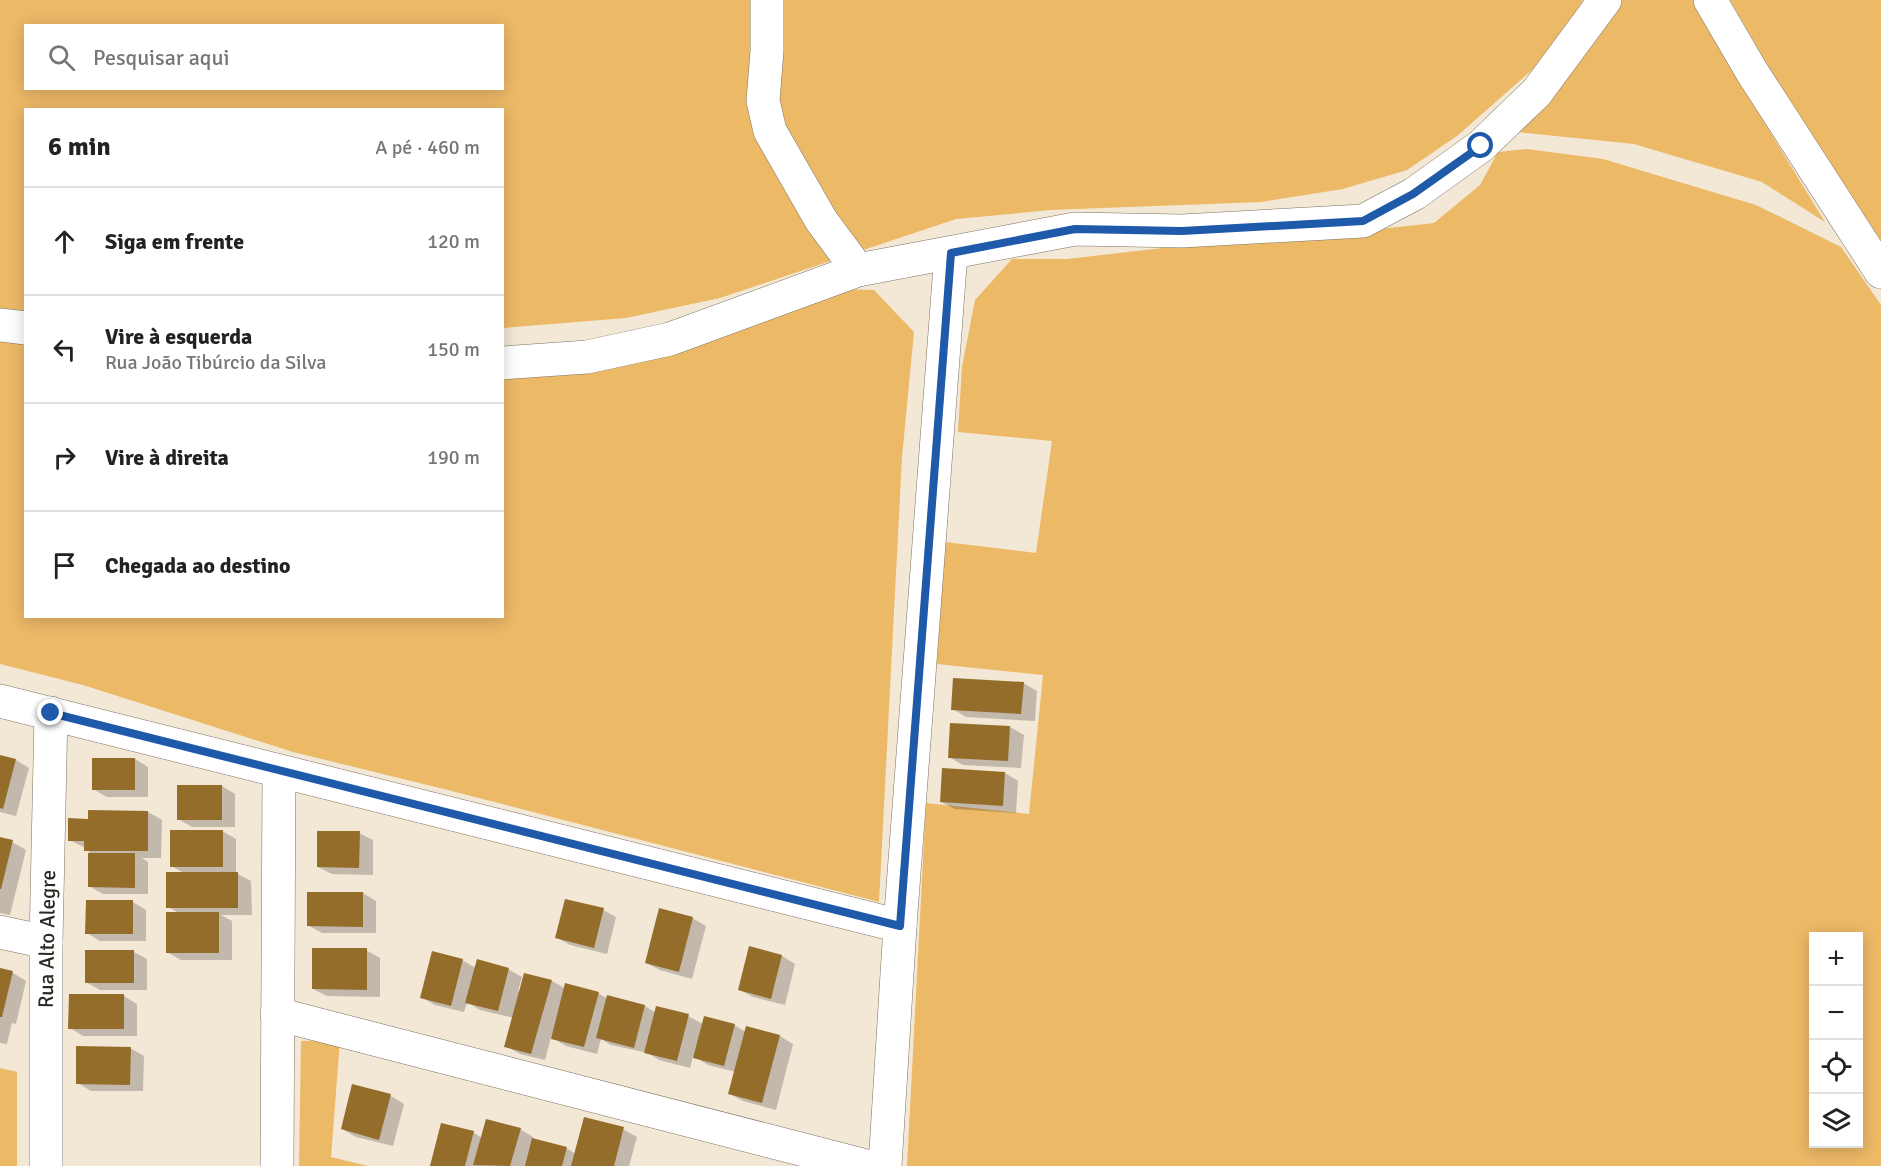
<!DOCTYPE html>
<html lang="pt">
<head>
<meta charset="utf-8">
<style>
	:root { --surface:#fff; --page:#f6f6f6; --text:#222; --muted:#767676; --line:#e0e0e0 }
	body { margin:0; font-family:Signika,sans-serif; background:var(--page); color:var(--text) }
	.controls { position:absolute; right:18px; bottom:18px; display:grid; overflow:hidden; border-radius:0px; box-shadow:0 3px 15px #0003 }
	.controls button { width:54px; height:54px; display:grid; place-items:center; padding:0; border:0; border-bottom:2px solid var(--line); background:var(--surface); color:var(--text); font:30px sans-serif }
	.stop { position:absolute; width:18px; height:18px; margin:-14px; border:4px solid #1e59aa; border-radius:50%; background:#fff }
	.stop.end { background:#1e59aa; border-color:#fff; box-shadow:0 2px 6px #0008 }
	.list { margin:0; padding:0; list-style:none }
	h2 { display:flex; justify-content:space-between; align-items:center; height:78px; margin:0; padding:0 24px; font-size:26px }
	h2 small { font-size:20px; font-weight:400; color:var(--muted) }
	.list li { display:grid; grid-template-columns:39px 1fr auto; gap:18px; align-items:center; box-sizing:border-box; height:108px; padding:0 24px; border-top:2px solid var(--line) }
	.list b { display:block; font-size:22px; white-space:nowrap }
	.list p { margin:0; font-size:20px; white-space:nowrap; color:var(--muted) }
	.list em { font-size:20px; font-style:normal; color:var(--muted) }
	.icon { flex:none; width:33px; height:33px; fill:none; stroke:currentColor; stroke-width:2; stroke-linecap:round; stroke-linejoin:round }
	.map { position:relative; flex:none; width:1881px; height:1166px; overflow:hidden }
	.search { position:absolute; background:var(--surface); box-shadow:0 3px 15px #0003; left:24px; top:24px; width:480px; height:66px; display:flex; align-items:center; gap:15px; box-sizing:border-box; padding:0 21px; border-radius:0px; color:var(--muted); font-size:22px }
	.panel { position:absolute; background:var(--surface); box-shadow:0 3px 15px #0003; left:24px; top:108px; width:480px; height:510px; border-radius:0px }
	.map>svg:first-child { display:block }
</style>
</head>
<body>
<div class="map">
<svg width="1881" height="1166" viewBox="0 0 1881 1166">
	<rect width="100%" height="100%" fill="#f3e7d6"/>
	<g fill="#ecb967" fill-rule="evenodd">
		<path d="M0 0H1583L1550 54 1457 136 1407 170 1343 189 1261 202 1051 210 956 219 720 298 626 318 503 328 502 110H26V616H502L503 369 842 289 874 290 914 332 902 457 879 902 448 790 293 752 83 685 0 664ZM26 26H502V88H26Z"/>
		<polygon points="1617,0 1694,0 1722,53 1825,222 1762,182 1634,144 1517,132"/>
		<polygon points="1730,0 1881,0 1881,256 1825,165"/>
		<path d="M1527 149 1603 159 1756 205 1841 247 1881 305V1166H907L926 803 1029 814 1043 675 937 664 945 542 1036 553 1052 441 958 432 962 367 975 300 1012 259H1067L1180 246 1325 235 1434 223 1480 185 1498 152ZM1814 936H1858V1144H1814Z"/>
		<polygon points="340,1040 331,1157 368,1166 299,1166 301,1041"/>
		<polygon points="0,1068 17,1072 17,1166 0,1166"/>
	</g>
	<g fill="#0003">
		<polygon points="1023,683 1037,691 1035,721 966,717 953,709"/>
		<polygon points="951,724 1010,727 1024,735 1021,768 963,765 949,757"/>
		<polygon points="0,756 16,760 29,768 16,816 0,812"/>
		<polygon points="135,759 148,767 148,797 107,797 93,789"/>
		<polygon points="1005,773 1018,781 1016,813 955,809 941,802"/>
		<polygon points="222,786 235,794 235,827 192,827 178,819"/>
		<polygon points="90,812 148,812 162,820 161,858 142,858 148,862 148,894 103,894 89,886 90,853 86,848 69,840 90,820"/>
		<polygon points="222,831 236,839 236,873 251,881 252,915 221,915 232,921 232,960 181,960 167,952 179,913 168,907 184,873 171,866"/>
		<polygon points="359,833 373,840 373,875 332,874 318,867"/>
		<polygon points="0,839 12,842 26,850 10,915 0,913"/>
		<polygon points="363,893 376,901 376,933 322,933 309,926"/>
		<polygon points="133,902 146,910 146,941 100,941 87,933"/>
		<polygon points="603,910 616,917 607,954 570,945 556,937"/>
		<polygon points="692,918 706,926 692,979 660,970 646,963"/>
		<polygon points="366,950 380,958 380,997 327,996 313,989"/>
		<polygon points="134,952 147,959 147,990 100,990 86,982"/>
		<polygon points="782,956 795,964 785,1005 753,997 740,990"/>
		<polygon points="462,960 476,968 508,969 522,977 518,991 521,992 526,974 552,981 566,989 598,993 608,999 608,996 645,1006 656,1013 688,1016 703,1024 734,1025 746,1032 747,1028 780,1036 793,1044 776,1110 743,1101 730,1094 736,1072 708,1065 693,1056 690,1068 659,1060 648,1053 611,1045 601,1039 597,1054 566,1046 551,1037 545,1060 520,1054 506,1046 514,1018 480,1010 467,1002 464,1012 435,1005 421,997"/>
		<polygon points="0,970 13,973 26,981 16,1024 12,1023 7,1044 0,1043"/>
		<polygon points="124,996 137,1004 137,1036 83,1036 70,1028"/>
		<polygon points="130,1048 144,1056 143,1091 91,1091 78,1083"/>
		<polygon points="354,1086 391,1096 404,1104 393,1146 356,1137 342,1129"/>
		<polygon points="520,1129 533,1137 533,1139 566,1148 576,1154 623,1129 637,1137 629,1166 431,1166 473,1132 482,1138"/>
	</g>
	<g fill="#946d2b">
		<polygon points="953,678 1024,682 1021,714 951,710"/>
		<polygon points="950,723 1010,726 1008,761 948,758"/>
		<polygon points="0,755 16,759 3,809 0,808"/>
		<rect x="92" y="758" width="43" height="32"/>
		<polygon points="942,768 1005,772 1003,806 940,802"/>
		<rect x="177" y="785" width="45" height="35"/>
		<polygon points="88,810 148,811 148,851 84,851 84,841 68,841 68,818 88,819"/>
		<rect x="170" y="830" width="53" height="37"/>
		<polygon points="317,831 360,831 359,868 317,867"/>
		<polygon points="0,837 13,840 1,889 0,889"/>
		<polygon points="88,853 135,853 135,888 88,887"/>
		<rect x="166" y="872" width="72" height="36"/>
		<polygon points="307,892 363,892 363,927 307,926"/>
		<polygon points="565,899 604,908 594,948 555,938"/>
		<polygon points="86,900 133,900 133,934 85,934"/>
		<polygon points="659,908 693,917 679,972 645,963"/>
		<rect x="166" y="912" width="53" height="41"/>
		<polygon points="749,946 782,955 771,999 738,990"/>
		<polygon points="312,948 367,948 367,990 312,989"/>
		<rect x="85" y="950" width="49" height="33"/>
		<polygon points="432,951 463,959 451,1006 420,998"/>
		<polygon points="477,959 509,968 498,1011 465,1003"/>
		<polygon points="0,968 13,971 2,1017 0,1017"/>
		<polygon points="524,973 552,980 531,1054 504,1047"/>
		<polygon points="565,983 599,992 584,1047 551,1039"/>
		<polygon points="69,994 124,994 124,1029 68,1029"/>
		<polygon points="607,995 645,1005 634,1048 596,1038"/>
		<polygon points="656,1006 689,1014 677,1061 644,1053"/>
		<polygon points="704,1016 735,1024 724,1066 693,1058"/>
		<polygon points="746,1026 780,1035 762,1103 728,1094"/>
		<polygon points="76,1046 131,1047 130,1085 76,1084"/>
		<polygon points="352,1084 391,1094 379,1140 341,1129"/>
		<polygon points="584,1117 624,1127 614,1166 571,1166"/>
		<polygon points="486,1119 521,1128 510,1166 473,1165"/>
		<polygon points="441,1123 474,1131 465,1166 430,1166"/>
		<polygon points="532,1138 567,1147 562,1166 525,1166"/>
	</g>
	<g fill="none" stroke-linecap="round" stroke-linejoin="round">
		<defs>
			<g id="minor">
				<polyline points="767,0 767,51 763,101 770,131 821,220 858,270"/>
				<polyline points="1710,0 1752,72 1881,272"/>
				<polyline points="0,325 26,328"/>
				<polyline points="502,363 587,357 670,339 858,270 1075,229 1182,231 1363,221 1414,194 1481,146 1537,92 1605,0"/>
				<polyline points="0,701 900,926"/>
				<polyline points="0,932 46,942"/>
				<polyline points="277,1014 866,1166"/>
				<polyline points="46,1166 46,942 51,713"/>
				<polyline points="277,1166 279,772"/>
				<polyline points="885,1166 900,926 951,253"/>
			</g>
		</defs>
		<use href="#minor" stroke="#7d7263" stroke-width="34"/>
		<use href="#minor" stroke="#fff" stroke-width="33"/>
	</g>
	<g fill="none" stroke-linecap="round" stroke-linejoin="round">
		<polyline stroke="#1e59aa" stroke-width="8" points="51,713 900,926 951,253 1075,229 1182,231 1363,221 1413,194 1481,146"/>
	</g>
	<g text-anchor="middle" stroke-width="6" stroke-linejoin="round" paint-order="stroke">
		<g font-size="21" fill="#2d2922" stroke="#fff">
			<text transform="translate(47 939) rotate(-89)" y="7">Rua Alto Alegre</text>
		</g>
	</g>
</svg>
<div class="controls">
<button>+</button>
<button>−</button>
<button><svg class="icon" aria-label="locate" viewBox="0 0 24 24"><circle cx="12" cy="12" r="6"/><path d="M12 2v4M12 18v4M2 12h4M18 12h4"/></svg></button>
<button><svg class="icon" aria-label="layers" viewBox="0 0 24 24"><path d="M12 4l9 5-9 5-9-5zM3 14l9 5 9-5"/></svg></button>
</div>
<div class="stop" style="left:1481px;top:146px"></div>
<div class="stop end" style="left:51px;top:713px"></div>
<div class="search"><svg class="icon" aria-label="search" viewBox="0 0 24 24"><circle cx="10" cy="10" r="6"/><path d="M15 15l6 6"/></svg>Pesquisar aqui</div>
<section class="panel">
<h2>6 min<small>A pé · 460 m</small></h2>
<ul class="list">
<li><svg class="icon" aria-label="ahead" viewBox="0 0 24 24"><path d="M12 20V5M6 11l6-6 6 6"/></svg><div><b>Siga em frente</b></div><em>120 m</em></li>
<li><svg class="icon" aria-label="left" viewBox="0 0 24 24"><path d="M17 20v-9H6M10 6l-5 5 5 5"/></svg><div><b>Vire à esquerda</b><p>Rua João Tibúrcio da Silva</p></div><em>150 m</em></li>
<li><svg class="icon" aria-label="right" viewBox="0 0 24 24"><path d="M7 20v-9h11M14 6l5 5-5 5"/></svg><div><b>Vire à direita</b></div><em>190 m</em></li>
<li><svg class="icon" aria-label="arrive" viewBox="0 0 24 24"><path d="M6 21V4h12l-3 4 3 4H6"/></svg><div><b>Chegada ao destino</b></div></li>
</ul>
</section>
</div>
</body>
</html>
